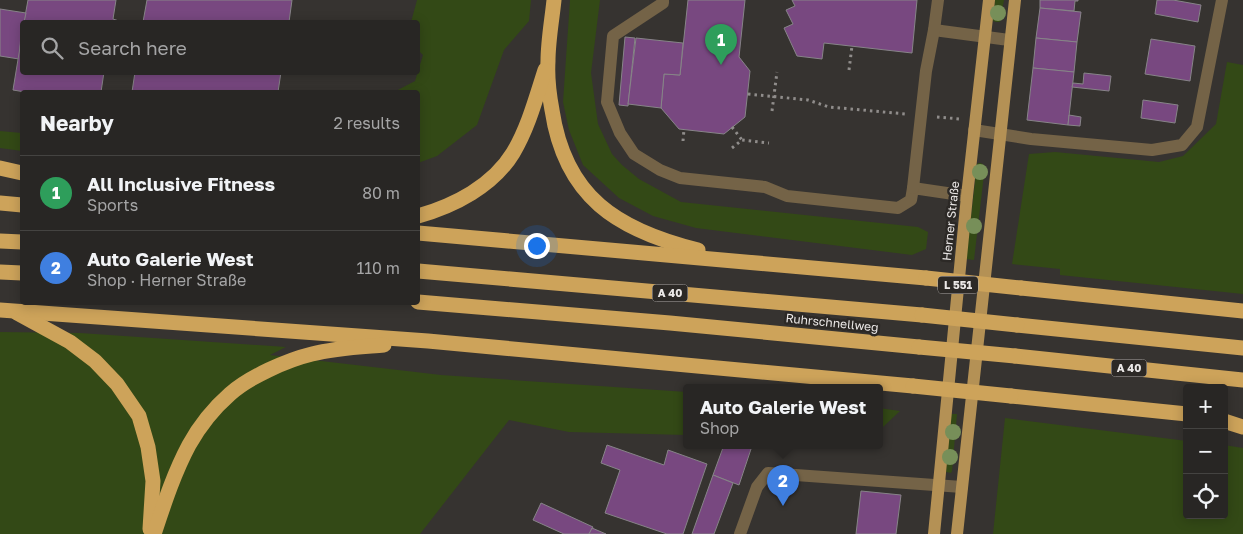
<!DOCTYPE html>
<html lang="en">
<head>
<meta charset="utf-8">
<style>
	:root { --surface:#282624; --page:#343231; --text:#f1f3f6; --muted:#a5a5a6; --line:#444341; --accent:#e1af34 }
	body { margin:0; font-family:"Golos Text",sans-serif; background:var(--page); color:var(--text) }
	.controls { position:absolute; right:15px; bottom:15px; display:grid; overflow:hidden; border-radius:5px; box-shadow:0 2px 12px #0003 }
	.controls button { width:45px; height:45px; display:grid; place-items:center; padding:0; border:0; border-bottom:1px solid var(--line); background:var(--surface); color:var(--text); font:25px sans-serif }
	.you { position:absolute; left:536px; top:245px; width:18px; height:18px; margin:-12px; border:4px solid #fff; border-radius:50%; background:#1a73e8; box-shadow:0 0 0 8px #1a73e833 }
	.badge { display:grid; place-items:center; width:32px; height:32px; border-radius:50%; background:var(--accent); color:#fff; font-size:16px; font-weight:700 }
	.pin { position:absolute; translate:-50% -41px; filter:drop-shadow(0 1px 2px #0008) }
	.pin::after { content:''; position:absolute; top:26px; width:18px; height:15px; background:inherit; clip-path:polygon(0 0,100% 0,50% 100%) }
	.popup { position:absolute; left:683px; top:384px; width:200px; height:65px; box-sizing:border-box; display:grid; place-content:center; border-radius:5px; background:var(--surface); filter:drop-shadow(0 1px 4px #0005); font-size:16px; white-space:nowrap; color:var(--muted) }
	.popup b { font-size:19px; color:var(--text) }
	.popup::after { content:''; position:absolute; left:50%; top:100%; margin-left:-10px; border:10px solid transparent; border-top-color:var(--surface) }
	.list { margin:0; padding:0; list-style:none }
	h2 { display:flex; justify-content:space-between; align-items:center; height:65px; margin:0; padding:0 20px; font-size:21px }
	h2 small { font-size:16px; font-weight:400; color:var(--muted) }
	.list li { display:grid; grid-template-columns:32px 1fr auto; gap:15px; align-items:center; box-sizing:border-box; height:75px; padding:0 20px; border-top:1px solid var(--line) }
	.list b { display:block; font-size:19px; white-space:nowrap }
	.list p { margin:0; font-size:16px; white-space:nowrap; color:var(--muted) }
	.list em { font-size:16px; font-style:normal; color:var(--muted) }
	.icon { flex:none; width:28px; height:28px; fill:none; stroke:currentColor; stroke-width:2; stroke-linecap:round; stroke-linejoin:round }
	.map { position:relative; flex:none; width:1243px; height:534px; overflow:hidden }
	.search { position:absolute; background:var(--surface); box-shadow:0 2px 12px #0003; left:20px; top:20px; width:400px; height:55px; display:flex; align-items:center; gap:12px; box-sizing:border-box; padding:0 18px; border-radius:5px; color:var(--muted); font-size:19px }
	.panel { position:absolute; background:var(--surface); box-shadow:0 2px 12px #0003; left:20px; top:90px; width:400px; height:215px; border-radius:5px }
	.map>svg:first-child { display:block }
</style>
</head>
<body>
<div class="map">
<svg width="1243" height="534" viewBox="0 0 1243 534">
	<rect width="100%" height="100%" fill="#363330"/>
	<g fill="#334916">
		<polygon points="417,0 531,0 529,21 504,50 477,125 437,156 418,163 418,92 394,92 415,81 423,55 418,50 418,22 411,22"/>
		<polygon points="570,0 600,0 591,73 598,124 612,154 622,165 639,179 681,202 918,227 928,232 926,249 912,255 696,228 653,216 619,198 583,165 569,130 563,102"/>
		<polygon points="995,0 1004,0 1000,22 996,22 993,21 993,18"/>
		<polygon points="1227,62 1243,65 1243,294 1060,275 1060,269 1012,264 1029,154 1055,152 1159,162 1183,156 1216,124"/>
		<polygon points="0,131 22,133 22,151 0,148"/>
		<polygon points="978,163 981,163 985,166 974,260 966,259 977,165"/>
		<polygon points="0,332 80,333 286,347 270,355 441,375 687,392 687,435 569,432 509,420 420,534 0,534"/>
		<polygon points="879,408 900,411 883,427 879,427"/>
		<polygon points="950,414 957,414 952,471 951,473 946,472"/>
		<polygon points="1005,418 1187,441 1187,515 1224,515 1224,445 1243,448 1243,534 993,534"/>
	</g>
	<g fill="#784880" stroke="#878488">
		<polygon points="28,0 116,0 113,19 122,22 24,22"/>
		<polygon points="147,0 292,0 289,22 143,22"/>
		<polygon points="688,0 745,0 739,57 750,71 745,117 724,134 679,129 661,108 664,74 680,75"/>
		<polygon points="792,0 917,0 912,53 824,43 822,59 797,56 784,28 793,24 786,10 795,6"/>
		<polygon points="1040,0 1078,0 1078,1 1075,1 1074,11 1040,8"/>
		<polygon points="1157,0 1173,0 1201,5 1198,22 1155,14"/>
		<polygon points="1040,8 1081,12 1077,42 1036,38"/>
		<polygon points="0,9 26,13 24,22 22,22 19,59 0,56"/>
		<polygon points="22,35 22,72 104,72 101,92 25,92 13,90"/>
		<polygon points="625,37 635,38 628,106 619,105"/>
		<polygon points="636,38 683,43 680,75 664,74 661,108 628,104"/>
		<polygon points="1036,38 1077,42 1074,72 1033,68"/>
		<polygon points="1151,39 1195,46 1190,81 1145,74"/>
		<polygon points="1033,68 1074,72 1068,125 1027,120"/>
		<polygon points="135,72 281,72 278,92 132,92"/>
		<polygon points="1084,73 1111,76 1109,91 1072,87 1073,83 1083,84"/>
		<polygon points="1143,100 1178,105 1175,123 1141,118"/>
		<polygon points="1069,115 1081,117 1080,126 1068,125"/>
		<polygon points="607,445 664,465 668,450 707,464 683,534 667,534 605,513 620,470 601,463"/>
		<polygon points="724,445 752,446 739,485 713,475"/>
		<polygon points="713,475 733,483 714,534 692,534"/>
		<polygon points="861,491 901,495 896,534 856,534"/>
		<polygon points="541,503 593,527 589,534 564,534 533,520"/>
		<polygon points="592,528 606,534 589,534"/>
	</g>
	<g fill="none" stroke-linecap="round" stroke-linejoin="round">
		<g stroke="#908d8b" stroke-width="3" stroke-dasharray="2.5 4" stroke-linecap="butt">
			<polyline points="849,70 852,46"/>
			<polyline points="748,94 808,100 829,107 906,114"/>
			<polyline points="772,111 777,72"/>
			<polyline points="937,117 960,119"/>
			<polyline points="732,127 742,140"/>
			<polyline points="683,141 684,129"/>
			<polyline points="732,148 742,140 769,143"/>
		</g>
		<g stroke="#746347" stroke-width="12">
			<polyline points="663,0 663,3 613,36 607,102 620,133 634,154 660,170 680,178 765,187 787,196 898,208 911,200 913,188 967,196"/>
			<polyline points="934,30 1009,40"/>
			<polyline points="974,130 1031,139 1152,150 1182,145 1197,127 1222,0"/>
			<polyline points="913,188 926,71 934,30 938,0"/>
			<polyline points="740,534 757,487 768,473 962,487"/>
		</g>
		<g stroke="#b49155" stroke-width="12">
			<polyline points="934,534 967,196 989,0"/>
			<polyline points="957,534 1015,0"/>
		</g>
		<g stroke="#cda35a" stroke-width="15">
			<path d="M554 0C552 20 548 41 548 61 547 77 549 94 552 110 565 197 617 230 698 250"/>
			<polyline points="0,168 22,173"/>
			<polyline points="0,203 22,205"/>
			<path d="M418 216C454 206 493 186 513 153 528 128 536 98 545 70"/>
			<polyline points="418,233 926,278"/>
			<polyline points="0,241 22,242"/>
			<polyline points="418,271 922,315"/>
			<polyline points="0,272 22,273"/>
			<polyline points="1021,288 1243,311"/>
			<polyline points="418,302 670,323 919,347"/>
			<polyline points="0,310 428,341 913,386"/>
			<polyline points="17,313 70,342 95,361 117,384 139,416 148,447 153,481 150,529"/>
			<polyline points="1017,325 1243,348"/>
			<polyline points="1015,356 1243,380"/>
			<polyline points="1011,396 1187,414"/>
			<polyline points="1224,421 1243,427"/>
			<path d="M154 534C164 504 174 473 189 445 199 427 214 408 230 394 249 377 287 360 312 354 335 348 360 347 384 345"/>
		</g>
		<g stroke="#cda35a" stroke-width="15">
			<polyline points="926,278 1021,288"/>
			<polyline points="922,315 1017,325"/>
			<polyline points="919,347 1015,356"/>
			<polyline points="913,386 1011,396"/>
		</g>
	</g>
	<g fill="#778f59">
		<circle cx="998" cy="13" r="8"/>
		<circle cx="980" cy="172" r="8"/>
		<circle cx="974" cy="226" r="8"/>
		<circle cx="953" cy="432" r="8"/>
		<circle cx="950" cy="457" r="8"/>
	</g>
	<g text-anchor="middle" stroke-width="5" stroke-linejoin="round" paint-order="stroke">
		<g fill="#2c2926" stroke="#b2afad" stroke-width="1">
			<rect x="938" y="276.5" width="40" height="17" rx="4"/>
			<rect x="652.5" y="284.5" width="35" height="17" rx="4"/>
			<rect x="1111.5" y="359.5" width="35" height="17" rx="4"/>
		</g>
		<g font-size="11" font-weight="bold" fill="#ebe8e7">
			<text x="958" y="289">L 551</text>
			<text x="670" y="297">A 40</text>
			<text x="1129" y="372">A 40</text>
		</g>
		<g font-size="12" fill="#ebe8e7" stroke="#2c2926">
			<text transform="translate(951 221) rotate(-84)" y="4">Herner Straße</text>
			<text transform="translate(832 323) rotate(6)" y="4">Ruhrschnellweg</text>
		</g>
	</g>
</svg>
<div class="controls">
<button>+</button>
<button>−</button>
<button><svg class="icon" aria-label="locate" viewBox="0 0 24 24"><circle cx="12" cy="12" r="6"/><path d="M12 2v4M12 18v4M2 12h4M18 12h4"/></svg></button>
</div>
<div class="you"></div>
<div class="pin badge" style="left:721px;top:65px;background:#2e9e5b">1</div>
<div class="pin badge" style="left:783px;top:506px;background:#3f7fe0">2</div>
<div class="popup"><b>Auto Galerie West</b>Shop</div>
<div class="search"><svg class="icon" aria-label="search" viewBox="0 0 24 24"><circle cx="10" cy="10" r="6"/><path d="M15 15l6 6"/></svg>Search here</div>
<section class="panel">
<h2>Nearby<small>2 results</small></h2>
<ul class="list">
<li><span class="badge" style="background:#2e9e5b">1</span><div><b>All Inclusive Fitness</b><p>Sports</p></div><em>80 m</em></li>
<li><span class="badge" style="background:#3f7fe0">2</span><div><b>Auto Galerie West</b><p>Shop · Herner Straße</p></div><em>110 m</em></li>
</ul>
</section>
</div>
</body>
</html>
